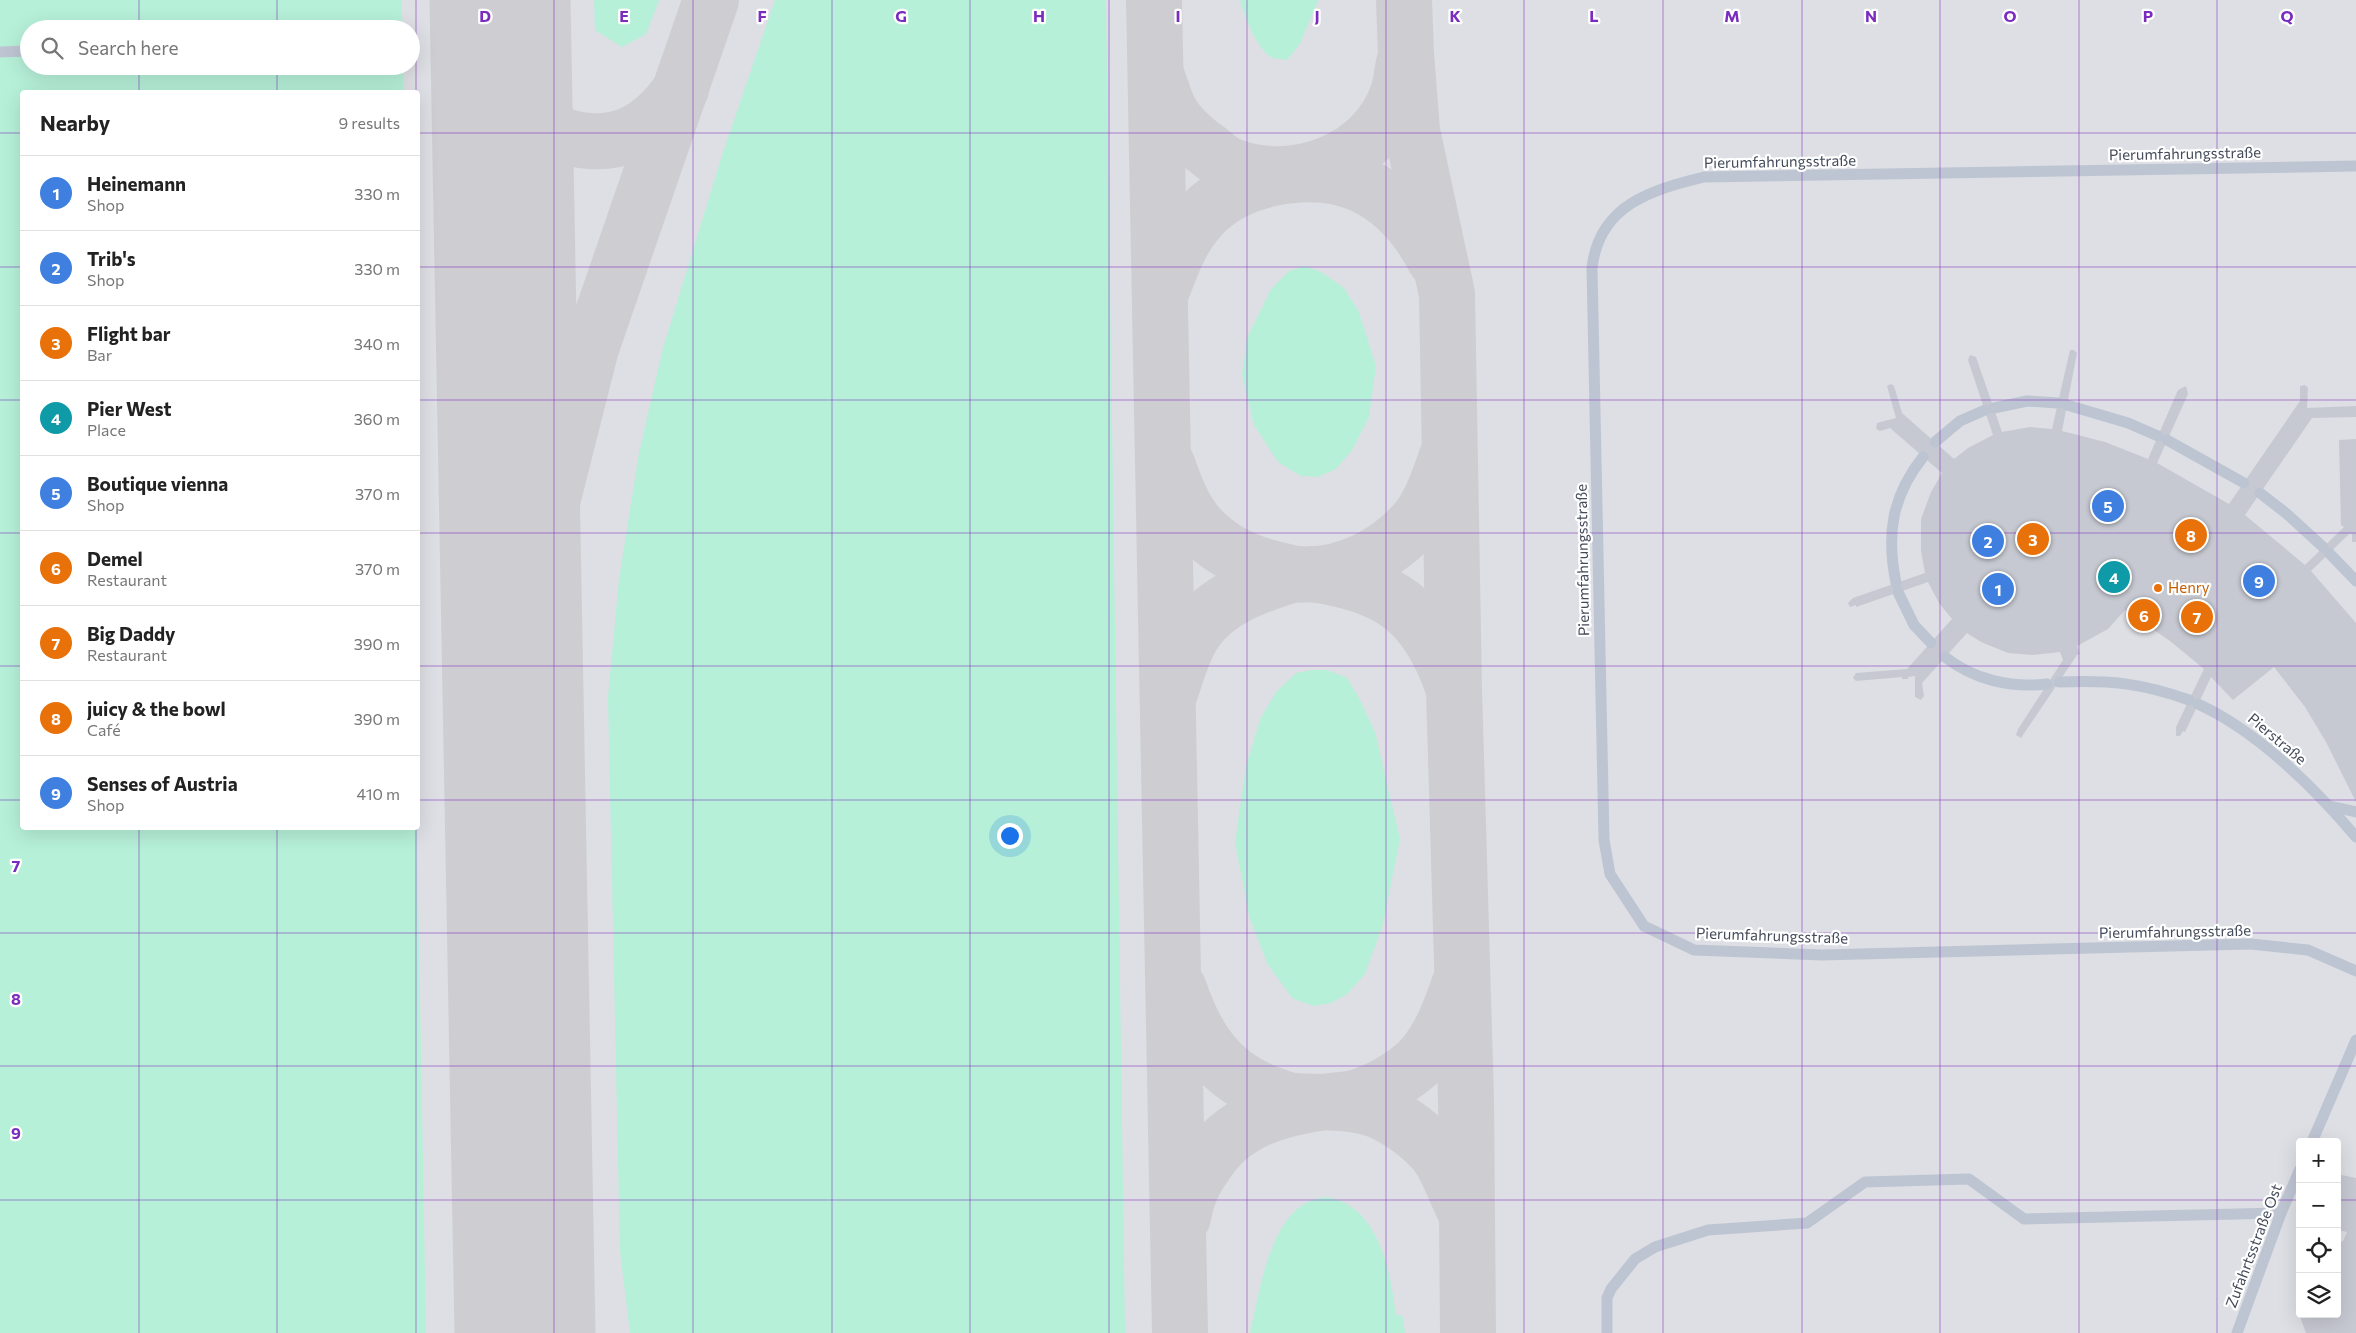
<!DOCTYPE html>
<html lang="en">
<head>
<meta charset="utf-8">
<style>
	:root { --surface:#fff; --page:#f6f6f6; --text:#222; --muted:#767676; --line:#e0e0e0; --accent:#1042e5 }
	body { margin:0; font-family:Commissioner,sans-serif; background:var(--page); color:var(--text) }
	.controls { position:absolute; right:15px; bottom:15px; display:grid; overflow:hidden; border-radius:5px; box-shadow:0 5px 20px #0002 }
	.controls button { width:45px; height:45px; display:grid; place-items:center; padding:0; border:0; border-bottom:1px solid var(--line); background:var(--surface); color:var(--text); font:25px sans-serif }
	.you { position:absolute; left:1009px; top:835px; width:18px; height:18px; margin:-12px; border:4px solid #fff; border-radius:50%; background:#1a73e8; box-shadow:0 0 0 8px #1a73e833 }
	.badge { display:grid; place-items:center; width:32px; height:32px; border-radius:50%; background:var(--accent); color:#fff; font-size:16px; font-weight:700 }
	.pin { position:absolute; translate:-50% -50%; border:2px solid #fff; box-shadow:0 1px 5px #0006 }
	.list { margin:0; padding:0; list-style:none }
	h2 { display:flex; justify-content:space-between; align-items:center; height:65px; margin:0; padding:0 20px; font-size:21px }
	h2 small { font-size:16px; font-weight:400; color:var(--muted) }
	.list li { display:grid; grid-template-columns:32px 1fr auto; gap:15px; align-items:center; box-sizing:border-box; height:75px; padding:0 20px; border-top:1px solid var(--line) }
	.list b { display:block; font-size:19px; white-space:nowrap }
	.list p { margin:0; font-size:16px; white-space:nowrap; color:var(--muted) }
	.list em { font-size:16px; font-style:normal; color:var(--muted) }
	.icon { flex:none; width:28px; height:28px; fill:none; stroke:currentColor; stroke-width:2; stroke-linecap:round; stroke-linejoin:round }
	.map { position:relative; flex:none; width:2356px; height:1333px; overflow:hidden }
	.search { position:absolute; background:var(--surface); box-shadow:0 5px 20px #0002; left:20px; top:20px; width:400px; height:55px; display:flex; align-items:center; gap:12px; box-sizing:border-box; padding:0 18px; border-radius:28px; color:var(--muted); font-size:19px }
	.panel { position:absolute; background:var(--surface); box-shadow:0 5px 20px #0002; left:20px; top:90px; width:400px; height:740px; border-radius:5px }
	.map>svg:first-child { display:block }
</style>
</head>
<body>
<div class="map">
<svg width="2356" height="1333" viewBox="0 0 2356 1333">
	<rect width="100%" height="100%" fill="#efecec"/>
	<path fill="#dddfe4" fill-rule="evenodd" d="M0 0H2356V1333H0ZM29 29H411V66H29ZM22 92H418V828H22ZM2300 1142H2337V1314H2300Z"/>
	<g fill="#b6f0d8">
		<polygon points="0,0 402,0 402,29 29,29 29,66 403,66 403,92 22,92 22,828 417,828 426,1333 0,1333"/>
		<polygon points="594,0 659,0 646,34 622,47 595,30"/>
		<polygon points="775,0 1106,0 1125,1333 630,1333 620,1252 608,697 619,579 639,453 663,348 724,149"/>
		<path d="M1240 0H1318L1300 44 1287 60C1282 59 1275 59 1271 57 1257 49 1244 15 1240 0Z"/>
		<polygon points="1305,266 1321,272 1344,288 1359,312 1376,366 1369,417 1352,450 1336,469 1318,477 1301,476 1278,462 1254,425 1242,375 1247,338 1271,289 1289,271"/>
		<polygon points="1312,670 1327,670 1347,678 1359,698 1375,732 1400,839 1383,924 1365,974 1347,994 1331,1003 1313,1006 1292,998 1267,963 1249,916 1235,842 1246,766 1261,717 1277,691 1296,673"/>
		<path d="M1328 1197C1380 1208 1390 1271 1396 1315H1402L1405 1333H1250C1260 1290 1271 1199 1328 1197Z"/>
	</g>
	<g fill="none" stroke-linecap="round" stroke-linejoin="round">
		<g stroke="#ceced2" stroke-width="56">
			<polyline points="1154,0 1180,1333"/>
			<polyline points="1404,0 1406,54 1412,131 1447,294 1454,689 1466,1099 1468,1333"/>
			<path d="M501 40C504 66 508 90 525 111 535 123 552 132 567 137 617 151 653 130 681 89"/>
			<path d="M1157 77C1161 87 1164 99 1169 109 1177 125 1194 140 1208 150 1214 155 1222 162 1229 165 1293 191 1376 160 1398 93 1401 83 1402 73 1404 63"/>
			<path d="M1162 290C1173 260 1184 231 1208 209 1245 175 1317 164 1362 185 1395 200 1419 229 1435 260"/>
			<path d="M1167 464C1175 487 1183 509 1199 527 1217 547 1242 560 1267 567 1276 569 1287 573 1296 574 1343 578 1390 554 1419 518 1433 499 1439 478 1447 456"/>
			<path d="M1312 574C1389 585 1426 610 1452 684"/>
			<path d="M1171 690C1177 671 1183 650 1194 633 1216 599 1258 585 1295 574"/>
			<polyline points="516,824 527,661 552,502 591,348 711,0"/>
			<path d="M1179 989C1196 1039 1220 1077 1273 1095 1280 1097 1288 1101 1295 1101 1326 1103 1360 1100 1388 1115 1407 1125 1432 1144 1442 1162 1451 1178 1457 1195 1465 1211"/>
			<polyline points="520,1025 562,1333"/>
			<path d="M1183 1217C1186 1197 1195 1178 1207 1162 1234 1121 1277 1109 1324 1102 1336 1100 1350 1100 1361 1096 1376 1091 1395 1081 1408 1071 1435 1052 1449 1015 1459 985"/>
		</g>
		<polyline stroke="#ceced2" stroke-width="141" points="500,0 525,1333"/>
	</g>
	<g fill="#c7c9d2">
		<polygon points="2070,350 2074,350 2077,353 2062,431 2105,442 2148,459 2178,390 2186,386 2188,394 2157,463 2229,504 2300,401 2300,386 2305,385 2308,388 2307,408 2356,406 2356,417 2312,418 2245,515 2305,565 2344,527 2341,525 2339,440 2356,439 2356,542 2352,542 2352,534 2349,534 2311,571 2356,623 2356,802 2326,742 2305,707 2274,667 2233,700 2211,677 2185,732 2183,731 2180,736 2176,736 2176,727 2204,669 2170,641 2125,610 2108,629 2077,646 2080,654 2077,655 2021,738 2016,735 2018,729 2063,660 2060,652 2033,655 2008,653 1981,642 1967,633 1922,683 1924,696 1921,700 1915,697 1915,676 1908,677 1908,679 1902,679 1902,677 1856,681 1853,678 1856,673 1907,669 1952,619 1939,603 1928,582 1856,607 1856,605 1850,607 1848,603 1853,598 1925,573 1921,551 1921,519 1931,492 1942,473 1890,428 1880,431 1876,429 1877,423 1896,418 1887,386 1891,384 1894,386 1902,413 1954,459 1968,448 1993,435 1968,360 1970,355 1976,357 2002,432 2030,427 2052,429"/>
		<polygon points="2337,1174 2356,1178 2356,1333 2306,1333 2299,1314 2337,1314 2337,1244 2343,1241 2347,1232 2337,1230"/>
		<polygon points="2299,1290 2300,1313 2299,1313 2297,1299"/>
	</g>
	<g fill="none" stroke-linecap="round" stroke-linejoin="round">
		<g stroke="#bec5d2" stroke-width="11">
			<polyline points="0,52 29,51"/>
			<path d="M2356 166 1704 177C1651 190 1599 205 1592 268L1604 840 1610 874 1644 926 1694 950 1822 955 2251 944 2308 950 2356 971"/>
			<polyline points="2067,405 2128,423 2158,436"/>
			<polyline points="1994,408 2027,401 2058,403"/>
			<polyline points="2167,440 2244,483"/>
			<polyline points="1935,442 1960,421 1985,410"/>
			<polyline points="2260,493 2287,514 2323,547"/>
			<polyline points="2329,553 2356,581"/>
			<path d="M1896 583C1886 534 1892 496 1923 457"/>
			<polyline points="1898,592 1914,625 1931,643"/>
			<path d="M1945 657C1974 680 2011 688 2047 684"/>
			<path d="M2059 682C2110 680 2141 683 2189 700"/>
			<path d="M2198 704C2257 731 2315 788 2356 837"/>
			<polyline points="2330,806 2356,812"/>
			<polyline points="2312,1142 2356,1040"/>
			<polyline points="1607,1333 1607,1298 1611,1289 1635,1259 1655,1247 1708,1230 1807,1223 1865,1182 1969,1179 2024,1219 2281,1213"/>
			<polyline points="2237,1333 2281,1213 2300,1169"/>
		</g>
	</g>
	<path fill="none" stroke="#7b2cbf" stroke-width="1" stroke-opacity="0.55" d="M139 0V29M277 0V29M416 0V92M554 0V1333M693 0V1333M832 0V1333M970 0V1333M1109 0V1333M1247 0V1333M1386 0V1333M1524 0V1333M1663 0V1333M1802 0V1333M1940 0V1333M2079 0V1333M2217 0V1333M139 66V92M277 66V92M0 133H22M418 133H2356M0 267H22M418 267H2356M0 400H22M418 400H2356M0 533H22M418 533H2356M0 666H22M418 666H2356M0 800H22M418 800H2356M139 828V1333M277 828V1333M416 828V1333M0 933H2356M0 1066H2356M0 1200H2300M2337 1200H2356"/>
	<circle fill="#e8710a" stroke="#fff" stroke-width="2" cx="2158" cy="588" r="5"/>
	<g text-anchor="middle" stroke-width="4.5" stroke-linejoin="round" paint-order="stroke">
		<g font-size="15" fill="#434b5a" stroke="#fff">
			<text transform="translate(2185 154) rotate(-1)" y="5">Pierumfahrungsstraße</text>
			<text transform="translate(1780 162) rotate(-1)" y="5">Pierumfahrungsstraße</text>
			<text transform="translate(1583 560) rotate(-91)" y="5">Pierumfahrungsstraße</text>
			<text transform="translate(2277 739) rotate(40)" y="5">Pierstraße</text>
			<text transform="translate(2175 932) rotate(-1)" y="5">Pierumfahrungsstraße</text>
			<text transform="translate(1772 936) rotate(2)" y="5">Pierumfahrungsstraße</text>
			<text transform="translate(2254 1246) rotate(-69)" y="5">Zufahrtsstraße Ost</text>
		</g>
		<g font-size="15" fill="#c56008" stroke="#fff" text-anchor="start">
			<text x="2168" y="593">Henry</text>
		</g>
	</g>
	<g font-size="16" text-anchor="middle" font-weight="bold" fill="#7b2cbf" stroke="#fff" stroke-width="4.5" stroke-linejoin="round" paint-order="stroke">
		<text x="485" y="22">D</text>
		<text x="624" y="22">E</text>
		<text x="762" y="22">F</text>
		<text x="901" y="22">G</text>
		<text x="1039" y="22">H</text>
		<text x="1178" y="22">I</text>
		<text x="1317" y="22">J</text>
		<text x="1455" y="22">K</text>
		<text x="1594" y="22">L</text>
		<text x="1732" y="22">M</text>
		<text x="1871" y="22">N</text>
		<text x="2010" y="22">O</text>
		<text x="2148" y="22">P</text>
		<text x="2287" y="22">Q</text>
		<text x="16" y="872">7</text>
		<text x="16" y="1005">8</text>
		<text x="16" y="1139">9</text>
	</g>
</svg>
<div class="controls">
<button>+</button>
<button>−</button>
<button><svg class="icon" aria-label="locate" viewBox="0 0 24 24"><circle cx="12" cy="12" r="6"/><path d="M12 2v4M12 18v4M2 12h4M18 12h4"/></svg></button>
<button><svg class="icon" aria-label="layers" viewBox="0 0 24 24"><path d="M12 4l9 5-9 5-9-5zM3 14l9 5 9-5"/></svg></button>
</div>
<div class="you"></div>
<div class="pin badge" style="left:1998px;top:589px;background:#3f7fe0">1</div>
<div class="pin badge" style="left:1988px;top:541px;background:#3f7fe0">2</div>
<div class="pin badge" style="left:2033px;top:539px;background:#e8710a">3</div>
<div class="pin badge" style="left:2114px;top:577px;background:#0f9aa8">4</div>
<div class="pin badge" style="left:2108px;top:506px;background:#3f7fe0">5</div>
<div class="pin badge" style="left:2144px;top:615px;background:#e8710a">6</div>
<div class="pin badge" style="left:2197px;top:617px;background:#e8710a">7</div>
<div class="pin badge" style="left:2191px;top:535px;background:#e8710a">8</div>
<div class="pin badge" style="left:2259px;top:581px;background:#3f7fe0">9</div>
<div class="search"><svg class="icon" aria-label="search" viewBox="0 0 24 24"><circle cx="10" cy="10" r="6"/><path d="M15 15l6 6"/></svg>Search here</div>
<section class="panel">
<h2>Nearby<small>9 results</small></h2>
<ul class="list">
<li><span class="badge" style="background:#3f7fe0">1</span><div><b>Heinemann</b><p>Shop</p></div><em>330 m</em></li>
<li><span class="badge" style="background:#3f7fe0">2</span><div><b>Trib's</b><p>Shop</p></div><em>330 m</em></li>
<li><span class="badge" style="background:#e8710a">3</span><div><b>Flight bar</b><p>Bar</p></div><em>340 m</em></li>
<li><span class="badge" style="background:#0f9aa8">4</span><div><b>Pier West</b><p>Place</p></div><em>360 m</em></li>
<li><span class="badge" style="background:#3f7fe0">5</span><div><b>Boutique vienna</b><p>Shop</p></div><em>370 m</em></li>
<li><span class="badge" style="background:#e8710a">6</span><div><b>Demel</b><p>Restaurant</p></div><em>370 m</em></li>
<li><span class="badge" style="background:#e8710a">7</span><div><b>Big Daddy</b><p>Restaurant</p></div><em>390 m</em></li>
<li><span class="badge" style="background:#e8710a">8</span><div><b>juicy &amp; the bowl</b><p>Café</p></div><em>390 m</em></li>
<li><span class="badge" style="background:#3f7fe0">9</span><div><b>Senses of Austria</b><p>Shop</p></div><em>410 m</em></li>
</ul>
</section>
</div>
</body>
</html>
